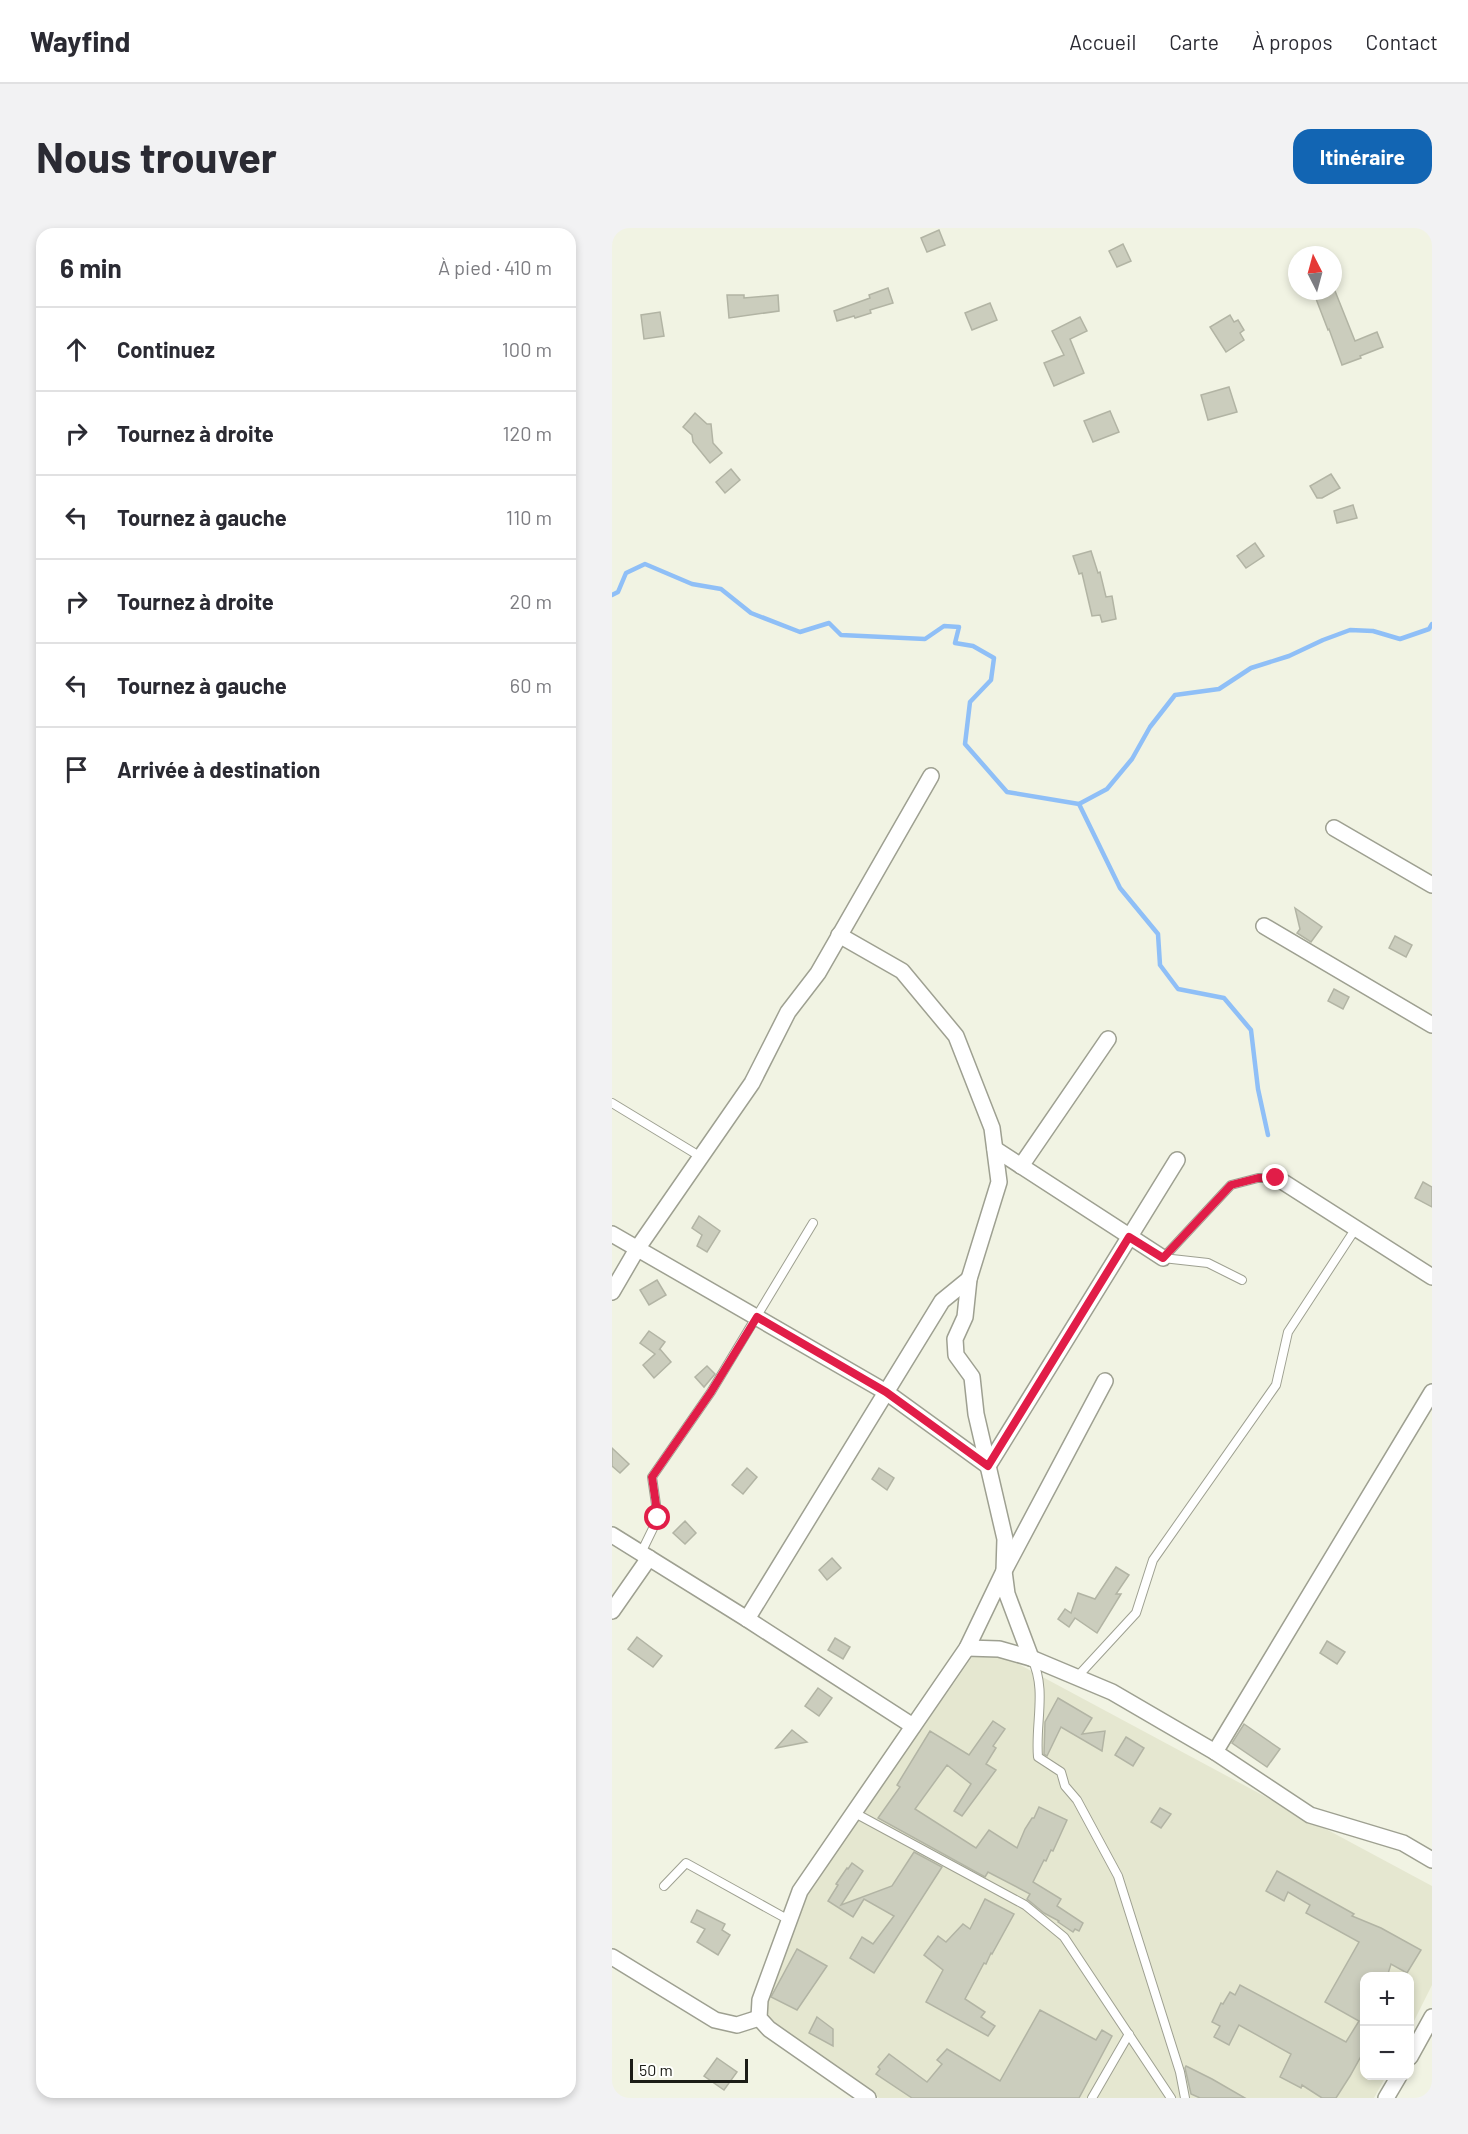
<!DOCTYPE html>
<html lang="fr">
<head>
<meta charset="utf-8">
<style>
	:root { --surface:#fff; --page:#f2f2f3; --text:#2b2b33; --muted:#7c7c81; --line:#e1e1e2; --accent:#1265b3 }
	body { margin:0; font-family:Barlow,sans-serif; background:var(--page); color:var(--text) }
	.controls { position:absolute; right:18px; bottom:18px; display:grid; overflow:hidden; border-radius:12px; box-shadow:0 3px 9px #0003 }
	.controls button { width:54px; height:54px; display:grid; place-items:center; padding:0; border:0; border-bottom:2px solid var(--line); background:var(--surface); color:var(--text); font:30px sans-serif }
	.compass { position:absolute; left:676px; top:18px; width:54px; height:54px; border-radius:50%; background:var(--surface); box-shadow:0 3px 9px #0003; rotate:354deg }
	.scale { position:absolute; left:18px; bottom:15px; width:118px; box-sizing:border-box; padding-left:6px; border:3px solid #1b1c16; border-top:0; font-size:16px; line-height:21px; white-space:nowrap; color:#1b1c16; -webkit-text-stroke:4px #fefffc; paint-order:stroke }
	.stop { position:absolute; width:18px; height:18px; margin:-14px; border:4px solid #e11d48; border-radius:50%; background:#fff }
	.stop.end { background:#e11d48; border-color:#fff; box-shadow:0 2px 6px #0008 }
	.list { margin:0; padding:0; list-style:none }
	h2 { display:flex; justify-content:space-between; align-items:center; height:78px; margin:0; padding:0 24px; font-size:26px }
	h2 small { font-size:20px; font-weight:400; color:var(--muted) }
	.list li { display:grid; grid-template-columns:39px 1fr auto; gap:18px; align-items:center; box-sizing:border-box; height:84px; padding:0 24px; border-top:2px solid var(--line) }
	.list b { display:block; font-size:22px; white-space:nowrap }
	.list em { font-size:20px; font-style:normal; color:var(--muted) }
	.icon { flex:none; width:33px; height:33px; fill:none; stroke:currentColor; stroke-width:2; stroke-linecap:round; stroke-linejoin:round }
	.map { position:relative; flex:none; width:820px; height:1870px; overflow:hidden; border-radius:18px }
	header { display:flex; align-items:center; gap:36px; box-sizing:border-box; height:84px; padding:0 30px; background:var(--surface); border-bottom:2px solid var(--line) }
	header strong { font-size:28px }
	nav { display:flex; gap:33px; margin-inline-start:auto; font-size:21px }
	.intro { display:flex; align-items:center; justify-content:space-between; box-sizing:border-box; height:144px; padding:0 36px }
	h1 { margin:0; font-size:42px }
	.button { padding:15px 27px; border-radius:18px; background:var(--accent); color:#fff; font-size:21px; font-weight:700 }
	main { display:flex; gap:36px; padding:0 36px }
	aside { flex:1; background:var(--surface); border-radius:18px; box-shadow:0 3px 9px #0003 }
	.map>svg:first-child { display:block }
</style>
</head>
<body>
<header>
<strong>Wayfind</strong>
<nav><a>Accueil</a><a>Carte</a><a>À propos</a><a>Contact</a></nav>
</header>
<div class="intro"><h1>Nous trouver</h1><a class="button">Itinéraire</a></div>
<main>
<aside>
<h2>6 min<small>À pied · 410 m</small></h2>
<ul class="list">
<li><svg class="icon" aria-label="ahead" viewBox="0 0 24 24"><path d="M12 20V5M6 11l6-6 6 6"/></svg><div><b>Continuez</b></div><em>100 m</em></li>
<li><svg class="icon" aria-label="right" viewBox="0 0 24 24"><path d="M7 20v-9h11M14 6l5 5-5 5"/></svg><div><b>Tournez à droite</b></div><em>120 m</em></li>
<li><svg class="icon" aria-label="left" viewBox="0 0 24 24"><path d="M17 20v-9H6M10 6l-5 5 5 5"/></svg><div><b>Tournez à gauche</b></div><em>110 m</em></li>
<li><svg class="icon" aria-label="right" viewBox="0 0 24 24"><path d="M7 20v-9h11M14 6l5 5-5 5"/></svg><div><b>Tournez à droite</b></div><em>20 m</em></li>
<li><svg class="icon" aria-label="left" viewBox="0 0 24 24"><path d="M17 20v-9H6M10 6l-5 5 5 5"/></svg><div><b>Tournez à gauche</b></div><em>60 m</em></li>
<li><svg class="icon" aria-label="arrive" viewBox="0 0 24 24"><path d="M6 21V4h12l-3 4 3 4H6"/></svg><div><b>Arrivée à destination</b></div></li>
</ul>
</aside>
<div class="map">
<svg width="820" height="1870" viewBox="0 0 820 1870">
	<rect width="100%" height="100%" fill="#f1f3e3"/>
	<polygon fill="#e5e7d0" points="369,1416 820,1658 820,1757 798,1801 798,1748 752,1748 752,1848 774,1848 762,1870 267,1870 150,1787 191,1672"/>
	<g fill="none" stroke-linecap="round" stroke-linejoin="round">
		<g stroke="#8fbff7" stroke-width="4.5">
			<polyline points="0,367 6,364 14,345 33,336 80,356 109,361 139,385 188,404 217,395 229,407 313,411 332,398 347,399 343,415 361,418 382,430 379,452 358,474 353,516 395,564 467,576 495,561 520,531 538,499 563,467 607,461 639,440 677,428 711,412 738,402 761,403 788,411 817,401 820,396"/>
			<polyline points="467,576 508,660 546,706 548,737 566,761 612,770 639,802 646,861 656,907"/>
		</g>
	</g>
	<g fill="#cbcdbd" stroke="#b2b4a4" stroke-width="1.5">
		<polygon points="327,2 333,17 315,24 309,10"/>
		<polygon points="511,16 519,33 505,39 497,23"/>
		<polygon points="276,60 281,75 258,82 259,85 243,90 242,88 225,93 222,83 258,70 257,67"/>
		<polygon points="701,63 723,63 743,113 765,104 771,119 748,128 749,130 730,137 717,101 716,102"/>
		<polygon points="115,67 132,67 132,70 166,67 167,83 117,90"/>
		<polygon points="378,75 385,92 360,102 353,85"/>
		<polygon points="48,84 52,108 32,111 29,87"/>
		<polygon points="618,87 622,94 626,92 632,102 628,105 632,112 614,124 598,99"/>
		<polygon points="468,89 475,103 458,111 472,145 442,158 432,135 452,127 440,103"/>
		<polygon points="617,159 625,184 596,192 589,167"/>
		<polygon points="498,183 507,204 481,214 472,193"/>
		<polygon points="83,185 95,196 99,196 101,215 110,225 98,235 81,214 80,207 71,199"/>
		<polygon points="119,241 128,252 113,265 104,254"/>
		<polygon points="719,246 728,260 710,270 705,270 698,258"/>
		<polygon points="741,277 745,290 725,295 722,283"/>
		<polygon points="643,315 652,328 634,340 625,328"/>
		<polygon points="479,323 486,345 488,344 494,369 500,368 504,391 490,394 488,387 480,388 470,345 467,346 461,328"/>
		<polygon points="683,680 710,699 699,714 685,705 688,701"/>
		<polygon points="783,708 800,717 794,729 777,720"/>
		<polygon points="722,761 737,769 731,781 716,773"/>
		<polygon points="811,954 820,959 820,979 803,970"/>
		<polygon points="87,988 108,1003 95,1024 85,1018 90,1007 80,1000"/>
		<polygon points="45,1052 54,1067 37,1077 28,1062"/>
		<polygon points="37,1103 53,1114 47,1122 48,1121 59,1134 42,1150 31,1137 43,1126 28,1115"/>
		<polygon points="95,1138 103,1146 92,1159 83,1149"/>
		<polygon points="0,1220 17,1236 8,1245 0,1238"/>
		<polygon points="135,1240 145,1249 131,1266 120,1257"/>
		<polygon points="267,1240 282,1250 275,1262 260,1251"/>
		<polygon points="73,1293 84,1305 73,1316 61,1305"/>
		<polygon points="220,1330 229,1340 215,1352 207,1342"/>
		<polygon points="504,1339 517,1347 504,1366 509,1366 485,1405 463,1390 457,1399 446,1391 453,1381 459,1385 466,1365 483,1371"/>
		<polygon points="25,1409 50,1428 41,1439 16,1421"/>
		<polygon points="223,1410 238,1419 231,1431 216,1422"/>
		<polygon points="715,1413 733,1424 725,1436 708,1425"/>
		<polygon points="206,1460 220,1470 207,1488 193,1478"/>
		<polygon points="446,1470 480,1490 470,1506 493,1503 490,1523 449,1499 435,1528 432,1526 433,1494"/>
		<polygon points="381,1493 393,1501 381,1518 384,1520 374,1536 384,1542 350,1588 342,1583 359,1556 335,1537 303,1581 364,1620 377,1602 405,1620 413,1601 420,1590 422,1590 427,1579 455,1592 441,1623 439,1622 434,1633 432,1632 421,1654 449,1671 445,1678 471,1695 467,1703 463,1701 461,1704 446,1694 447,1693 432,1685 415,1671 418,1666 376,1644 373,1649 266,1590 288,1559 285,1557 318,1503 357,1527"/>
		<polygon points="632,1496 668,1521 655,1539 620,1515"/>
		<polygon points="180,1502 195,1514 164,1520"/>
		<polygon points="514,1509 532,1520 521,1538 503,1527"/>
		<polygon points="548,1580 559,1586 549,1600 539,1594"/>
		<polygon points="302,1624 330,1639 262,1745 238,1730 250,1709 261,1716 282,1688 252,1671 241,1689 216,1673 226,1657 224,1656 235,1640 236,1641 240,1635 251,1643 229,1677 280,1658"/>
		<polygon points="665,1643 742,1686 740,1688 769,1700 809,1722 795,1745 779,1736 775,1749 753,1749 753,1821 738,1848 724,1870 710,1870 690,1857 689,1860 668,1849 679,1826 627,1797 617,1817 602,1809 608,1798 600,1794 609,1775 611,1776 618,1764 623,1767 628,1757 734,1814 747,1793 713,1774 747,1714 694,1685 698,1677 676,1664 672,1673 654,1663"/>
		<polygon points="373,1671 402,1686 380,1726 379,1725 374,1736 372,1735 353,1771 373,1784 369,1789 383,1798 376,1808 314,1774 331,1742 312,1727 326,1708 334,1714 351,1696 358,1701"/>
		<polygon points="85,1682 113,1696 110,1702 118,1707 106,1727 85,1714 93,1701 79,1694"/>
		<polygon points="185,1721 215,1738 185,1782 159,1769"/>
		<polygon points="428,1782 484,1812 490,1802 500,1808 467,1870 300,1870 264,1846 268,1841 266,1839 277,1826 315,1854 330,1836 325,1832 335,1821 388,1853"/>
		<polygon points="205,1789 221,1801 221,1818 197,1805"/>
		<polygon points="105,1830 125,1844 112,1862 92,1848"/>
		<polygon points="574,1838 600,1851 633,1870 588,1870 579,1866 573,1840"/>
	</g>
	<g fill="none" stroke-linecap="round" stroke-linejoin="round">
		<defs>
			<g id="service">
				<polyline points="0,875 89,929"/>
				<polyline points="551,1030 619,957 646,950 665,950"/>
				<polyline points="551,1030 596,1035 630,1052"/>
				<polyline points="29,1325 46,1290 40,1249 99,1164 201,995"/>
				<path d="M420 1431C435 1462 423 1495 426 1529L449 1544 453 1558 465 1572 506 1648 568 1844 573 1870"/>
				<polyline points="465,1449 524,1385 541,1332 664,1157 676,1104 744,1000"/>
				<polyline points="241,1584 413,1677 452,1709 559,1870"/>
				<polyline points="52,1658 74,1635 177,1692"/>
				<polyline points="480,1870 517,1806"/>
			</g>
			<g id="minor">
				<polyline points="722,600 820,657"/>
				<polyline points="652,698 820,797"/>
				<polyline points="227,707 290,743 344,808 380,900 387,954 357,1051 353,1089 343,1111 344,1127 360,1149 364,1186 393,1311 392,1343 395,1366 419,1430"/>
				<polyline points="383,921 551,1030"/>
				<polyline points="409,938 496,811"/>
				<polyline points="665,950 820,1049"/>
				<polyline points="0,1006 274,1164 376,1238 565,932"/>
				<polyline points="0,1064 25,1021 140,855 176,784 206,745 319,548"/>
				<polyline points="0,1307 135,1391 301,1498"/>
				<polyline points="0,1383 37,1330"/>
				<polyline points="135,1391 330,1073 357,1051"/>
				<polyline points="355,1420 387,1421 419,1430 500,1464 603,1524 698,1587 791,1615 820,1632"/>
				<polyline points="603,1524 820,1164"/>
				<polyline points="0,1729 103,1792 125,1797 147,1790"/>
				<polyline points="798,1829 820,1789"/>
				<polyline points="256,1870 157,1801 147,1790 148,1772 188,1663 355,1420 392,1343 493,1153"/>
				<polyline points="774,1870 787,1848"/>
			</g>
		</defs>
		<use href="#service" stroke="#9ea091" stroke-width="10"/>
		<use href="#minor" stroke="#9ea091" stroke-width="18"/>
		<use href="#service" stroke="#fff" stroke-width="8"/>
		<use href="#minor" stroke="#fff" stroke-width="15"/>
	</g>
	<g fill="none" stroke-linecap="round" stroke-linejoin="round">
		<polyline stroke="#e11d48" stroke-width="8" points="46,1290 40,1249 99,1164 145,1089 274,1164 376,1238 517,1009 551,1030 619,957 646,950 664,950"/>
	</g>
</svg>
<div class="controls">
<button>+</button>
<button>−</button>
</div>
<svg class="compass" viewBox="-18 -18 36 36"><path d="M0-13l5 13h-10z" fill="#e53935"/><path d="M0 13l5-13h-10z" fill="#7c7c81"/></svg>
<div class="scale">50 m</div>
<div class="stop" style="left:46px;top:1290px"></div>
<div class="stop end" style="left:664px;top:950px"></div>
</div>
</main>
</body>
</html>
